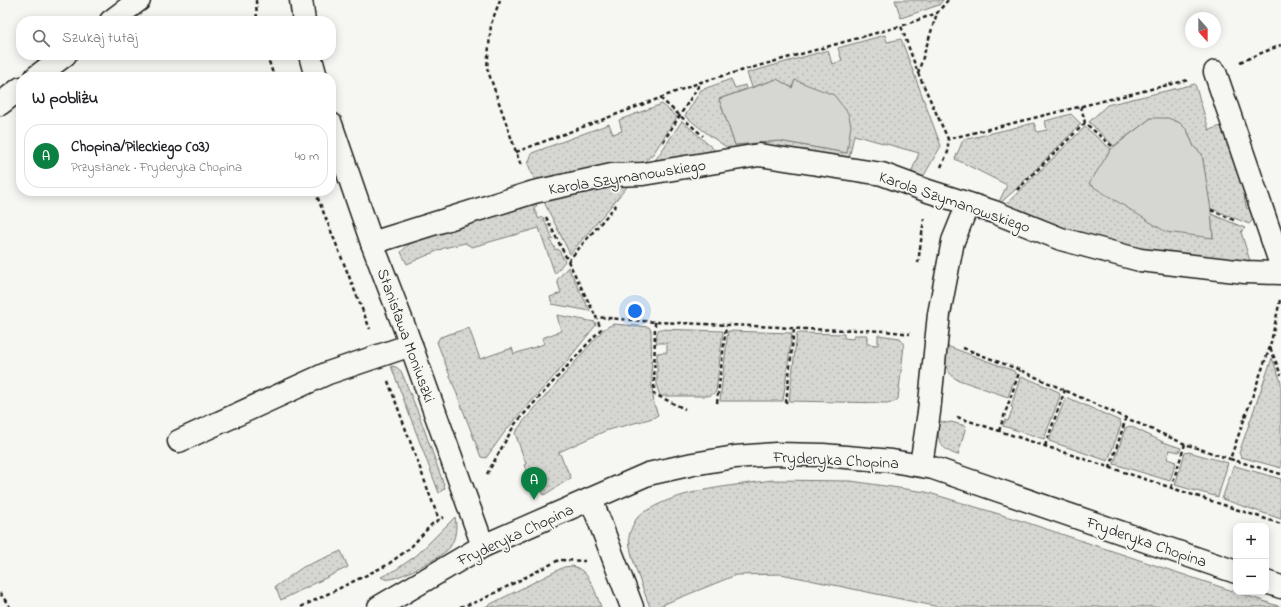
<!DOCTYPE html>
<html lang="pl">
<head>
<meta charset="utf-8">
<style>
	:root { --surface:#fff; --page:#f6f6f6; --text:#202124; --muted:#757577; --line:#e0e0e0; --accent:#0b8043 }
	body { margin:0; font-family:"Indie Flower",sans-serif; background:var(--page); color:var(--text) }
	.controls { position:absolute; right:12px; bottom:12px; display:grid; overflow:hidden; border-radius:8px; box-shadow:0 2px 10px #0003 }
	.controls button { width:36px; height:36px; display:grid; place-items:center; padding:0; border:0; border-bottom:1px solid var(--line); background:var(--surface); color:var(--text); font:20px sans-serif }
	.compass { position:absolute; left:1185px; top:12px; width:36px; height:36px; border-radius:50%; background:var(--surface); box-shadow:0 2px 10px #0003; rotate:159deg }
	.you { position:absolute; left:635px; top:311px; width:14px; height:14px; margin:-10px; border:3px solid #fff; border-radius:50%; background:#1a73e8; box-shadow:0 0 0 6px #1a73e833 }
	.badge { display:grid; place-items:center; width:26px; height:26px; border-radius:50%; background:var(--accent); color:#fff; font-size:13px; font-weight:700 }
	.pin { position:absolute; translate:-50% -33px; filter:drop-shadow(0 1px 2px #0008) }
	.pin::after { content:''; position:absolute; top:21px; width:14px; height:12px; background:inherit; clip-path:polygon(0 0,100% 0,50% 100%) }
	.list { margin:0; padding:0; list-style:none }
	h2 { display:flex; justify-content:space-between; align-items:center; height:52px; margin:0; padding:0 16px; font-size:17px }
	h2 small { font-size:13px; font-weight:400; color:var(--muted) }
	.list li { display:grid; grid-template-columns:26px 1fr auto; gap:12px; align-items:center; box-sizing:border-box; height:64px; margin:0 8px 8px; padding:0 8px; border:1px solid var(--line); border-radius:16px }
	.list b { display:block; font-size:15px; white-space:nowrap }
	.list p { margin:0; font-size:13px; white-space:nowrap; color:var(--muted) }
	.list em { font-size:13px; font-style:normal; color:var(--muted) }
	.icon { flex:none; width:22px; height:22px; fill:none; stroke:currentColor; stroke-width:2; stroke-linecap:round; stroke-linejoin:round }
	.map { position:relative; flex:none; width:1281px; height:607px; overflow:hidden }
	.search { position:absolute; background:var(--surface); box-shadow:0 2px 10px #0003; left:16px; top:16px; width:320px; height:44px; display:flex; align-items:center; gap:10px; box-sizing:border-box; padding:0 14px; border-radius:16px; color:var(--muted); font-size:15px }
	.panel { position:absolute; background:var(--surface); box-shadow:0 2px 10px #0003; left:16px; top:72px; width:320px; height:124px; border-radius:16px }
	.map>svg:first-child { display:block }
</style>
</head>
<body>
<div class="map">
<svg width="1281" height="607" viewBox="0 0 1281 607">
	<defs>
		<pattern id="grass-dots" width="8" height="8" patternUnits="userSpaceOnUse"><rect width="8" height="8" fill="#d6d6d2"/><path d="M2 2h.1M6 6h.1" fill="none" stroke="#b7b7b4" stroke-width="1.8" stroke-linecap="round"/></pattern>
	</defs>
	<rect width="100%" height="100%" fill="#f6f6f2"/>
	<filter id="ink" filterUnits="userSpaceOnUse"><feTurbulence type="fractalNoise" baseFrequency=".025" numOctaves="2"/><feDisplacementMap in="SourceGraphic" scale="8" xChannelSelector="R" yChannelSelector="G"/><feConvolveMatrix kernelMatrix="1 2 1 2 8 2 1 2 1" color-interpolation-filters="sRGB"/></filter>
	<g filter="url(#ink)">
		<g fill="url(#grass-dots)" stroke="#797977">
			<polygon points="895,0 943,0 939,5 901,18"/>
			<polygon points="885,35 887,42 901,39 941,146 923,177 911,173 919,153 854,135 849,159 804,150 786,148 732,151 709,135 685,116 701,90 731,79 735,88 745,85 746,89 719,99 735,145 779,141 847,153 795,80 792,88 777,79 752,87 747,73 828,50 832,64 842,61 838,48"/>
			<polygon points="1195,84 1209,130 1224,125 1249,196 1244,198 1247,209 1253,207 1256,216 1249,224 1210,208 1202,154 1194,147 1187,130 1151,118 1114,146 1089,122 1107,105"/>
			<polygon points="662,104 677,117 653,154 643,163 599,169 536,183 528,164 532,153 609,124 613,134 622,131 619,120"/>
			<polygon points="1071,114 1081,124 1016,189 997,206 1007,185 955,159 963,140 1034,123 1037,132 1047,130 1045,121"/>
			<polygon points="682,121 718,153 654,162"/>
			<polygon points="1085,127 1111,149 1090,184 1213,238 1211,214 1245,228 1241,232 1250,261 1248,263 1149,254 1058,230 1003,207"/>
			<polygon points="633,180 570,254 542,198"/>
			<polygon points="534,199 537,205 534,209 539,219 543,217 553,239 550,240 556,250 558,249 565,261 555,274 539,228 472,247 465,243 444,248 407,264 401,252 417,237"/>
			<polygon points="568,267 590,311 552,304 550,297 561,293 557,280"/>
			<polygon points="557,315 595,322 596,325 563,366 507,429 486,458 481,457 437,342 440,337 469,328 480,359 512,348 514,354 544,344 542,338 561,331"/>
			<polygon points="613,324 649,327 651,330 652,387 654,404 658,415 653,418 605,431 559,452 571,478 544,495 536,481 527,473 524,465 526,464 515,433 522,423 604,329"/>
			<polygon points="659,329 723,331 716,392 711,395 707,396 660,396 657,387 657,353 667,352 667,343 656,343 657,333"/>
			<polygon points="728,331 792,333 783,401 720,401"/>
			<polygon points="797,333 844,334 844,338 853,339 854,335 867,335 867,344 878,345 878,335 900,338 904,345 898,399 894,402 887,403 789,401"/>
			<path d="M947 346 1014 371 1016 375 1008 397 956 379C944 370 944 360 947 346Z"/>
			<polygon points="1272,358 1281,382 1281,468 1241,457 1239,453"/>
			<polygon points="391,366 396,367 401,371 419,415 445,488 439,493"/>
			<polygon points="1024,377 1059,392 1060,396 1044,439 1003,426 1005,420 1008,421 1013,408 1011,407 1020,378"/>
			<polygon points="1069,398 1120,421 1121,425 1108,461 1049,441 1065,399"/>
			<path d="M939 421 947 423 951 422 966 426 958 455C940 450 936 439 939 421Z"/>
			<polygon points="1130,426 1163,442 1181,448 1179,452 1170,450 1167,459 1176,462 1170,481 1114,464 1125,428"/>
			<polygon points="1189,452 1228,463 1218,497 1175,485 1185,453"/>
			<polygon points="1235,466 1281,479 1281,519 1222,499 1233,467"/>
			<path d="M772 480 851 481 926 492 1022 521 1281 607H939L781 574 736 575 657 607H650C643 589 629 555 629 537 630 530 635 519 640 515 642 513 645 511 648 510 682 489 733 486 772 480Z"/>
			<path d="M455 517C457 527 456 538 450 547 444 556 401 578 390 579 387 580 384 579 381 577L397 569 417 555Z"/>
			<polygon points="341,551 348,567 281,600 275,587 303,567"/>
			<path d="M572 566C590 570 595 592 601 607H485L554 572 564 567Z"/>
		</g>
		<g fill="#d6d6d2" stroke="#797977">
			<polygon points="777,79 792,88 795,80 834,95 848,113 851,125 847,153 779,141 735,145 719,99"/>
			<polygon points="1151,118 1168,118 1180,123 1187,130 1194,147 1202,154 1211,210 1213,238 1166,232 1089,184 1111,149"/>
		</g>
		<g fill="none" stroke-linecap="round" stroke-linejoin="round">
			<defs>
				<g id="minor">
					<polyline points="301,0 304,21"/>
					<polyline points="111,21 139,0"/>
					<polyline points="310,55 316,77"/>
					<polyline points="1215,72 1281,265"/>
					<polyline points="36,77 65,55"/>
					<polyline points="0,104 21,88"/>
					<polyline points="331,124 372,243 405,329 483,546"/>
					<polyline points="372,243 534,192 612,175 643,174 759,155 882,174 928,191 994,212 1061,239 1140,260 1245,272 1281,273"/>
					<polyline points="179,441 328,373 411,345"/>
					<polyline points="921,465 929,412 939,314 953,241 968,204"/>
					<polyline points="591,499 632,607"/>
					<polyline points="1266,582 1281,587"/>
					<polyline points="379,607 483,546 648,474 693,464 735,457 776,454 823,455 892,461 933,468 1236,572"/>
				</g>
			</defs>
			<use href="#minor" stroke="#1c1c1c" stroke-width="25"/>
			<g stroke="#1c1c1c" stroke-width="2.5" stroke-dasharray="4 3" stroke-linecap="butt">
				<polyline points="256,0 257,21"/>
				<polyline points="500,0 491,24 487,68 521,166"/>
				<polyline points="948,0 937,13 901,26 918,73 948,139 1188,80"/>
				<polyline points="267,55 274,77"/>
				<polyline points="1240,62 1281,45"/>
				<polyline points="918,73 937,13"/>
				<polyline points="660,98 701,82 901,26"/>
				<polyline points="1081,106 1085,123 1113,147"/>
				<polyline points="663,142 701,82"/>
				<polyline points="516,152 660,98 703,136"/>
				<polyline points="941,167 948,152 948,139"/>
				<polyline points="1017,190 1085,123"/>
				<polyline points="315,191 370,329"/>
				<polyline points="1211,210 1236,221"/>
				<polyline points="546,217 596,317"/>
				<polyline points="568,261 617,204"/>
				<polyline points="918,263 924,219"/>
				<polyline points="1280,300 1270,347 1281,375"/>
				<polyline points="655,322 654,394 685,409"/>
				<polyline points="1270,347 1230,459 1281,474"/>
				<polyline points="963,348 1020,370 1126,418 1185,444 1230,459"/>
				<polyline points="388,381 439,520"/>
				<polyline points="717,403 726,326"/>
				<polyline points="786,403 794,329"/>
				<polyline points="957,417 1281,524"/>
				<polyline points="999,431 1020,370"/>
				<polyline points="1045,446 1065,390"/>
				<polyline points="1110,468 1126,418"/>
				<path d="M487 474 515 424 601 329 596 317 655 322 779 327C822 332 866 327 910 334"/>
				<polyline points="1171,488 1185,444"/>
				<polyline points="0,593 10,607"/>
				<polyline points="301,607 387,565 410,548 432,524 444,517"/>
				<polyline points="460,607 479,601 559,560 585,561"/>
			</g>
			<use href="#minor" stroke="#f6f6f2" stroke-width="22"/>
		</g>
	</g>
	<g text-anchor="middle" stroke-width="3.5" stroke-linejoin="round" paint-order="stroke">
		<g font-size="16" fill="#1c1c1c" stroke="#f6f6f2">
			<text transform="translate(627 176) rotate(-9)" y="6">Karola Szymanowskiego</text>
			<text transform="translate(955 201) rotate(19)" y="6">Karola Szymanowskiego</text>
			<text transform="translate(407 335) rotate(70)" y="6">Stanisława Moniuszki</text>
			<text transform="translate(836 459) rotate(3)" y="6">Fryderyka Chopina</text>
			<text transform="translate(515 534) rotate(-25)" y="6">Fryderyka Chopina</text>
			<text transform="translate(1147 541) rotate(19)" y="6">Fryderyka Chopina</text>
		</g>
	</g>
</svg>
<div class="controls">
<button>+</button>
<button>−</button>
</div>
<svg class="compass" viewBox="-18 -18 36 36"><path d="M0-13l5 13h-10z" fill="#e53935"/><path d="M0 13l5-13h-10z" fill="#757577"/></svg>
<div class="you"></div>
<div class="pin badge" style="left:534px;top:500px">A</div>
<div class="search"><svg class="icon" aria-label="search" viewBox="0 0 24 24"><circle cx="10" cy="10" r="6"/><path d="M15 15l6 6"/></svg>Szukaj tutaj</div>
<section class="panel">
<h2>W pobliżu<small></small></h2>
<ul class="list">
<li><span class="badge">A</span><div><b>Chopina/Pileckiego (03)</b><p>Przystanek · Fryderyka Chopina</p></div><em>40 m</em></li>
</ul>
</section>
</div>
</body>
</html>
